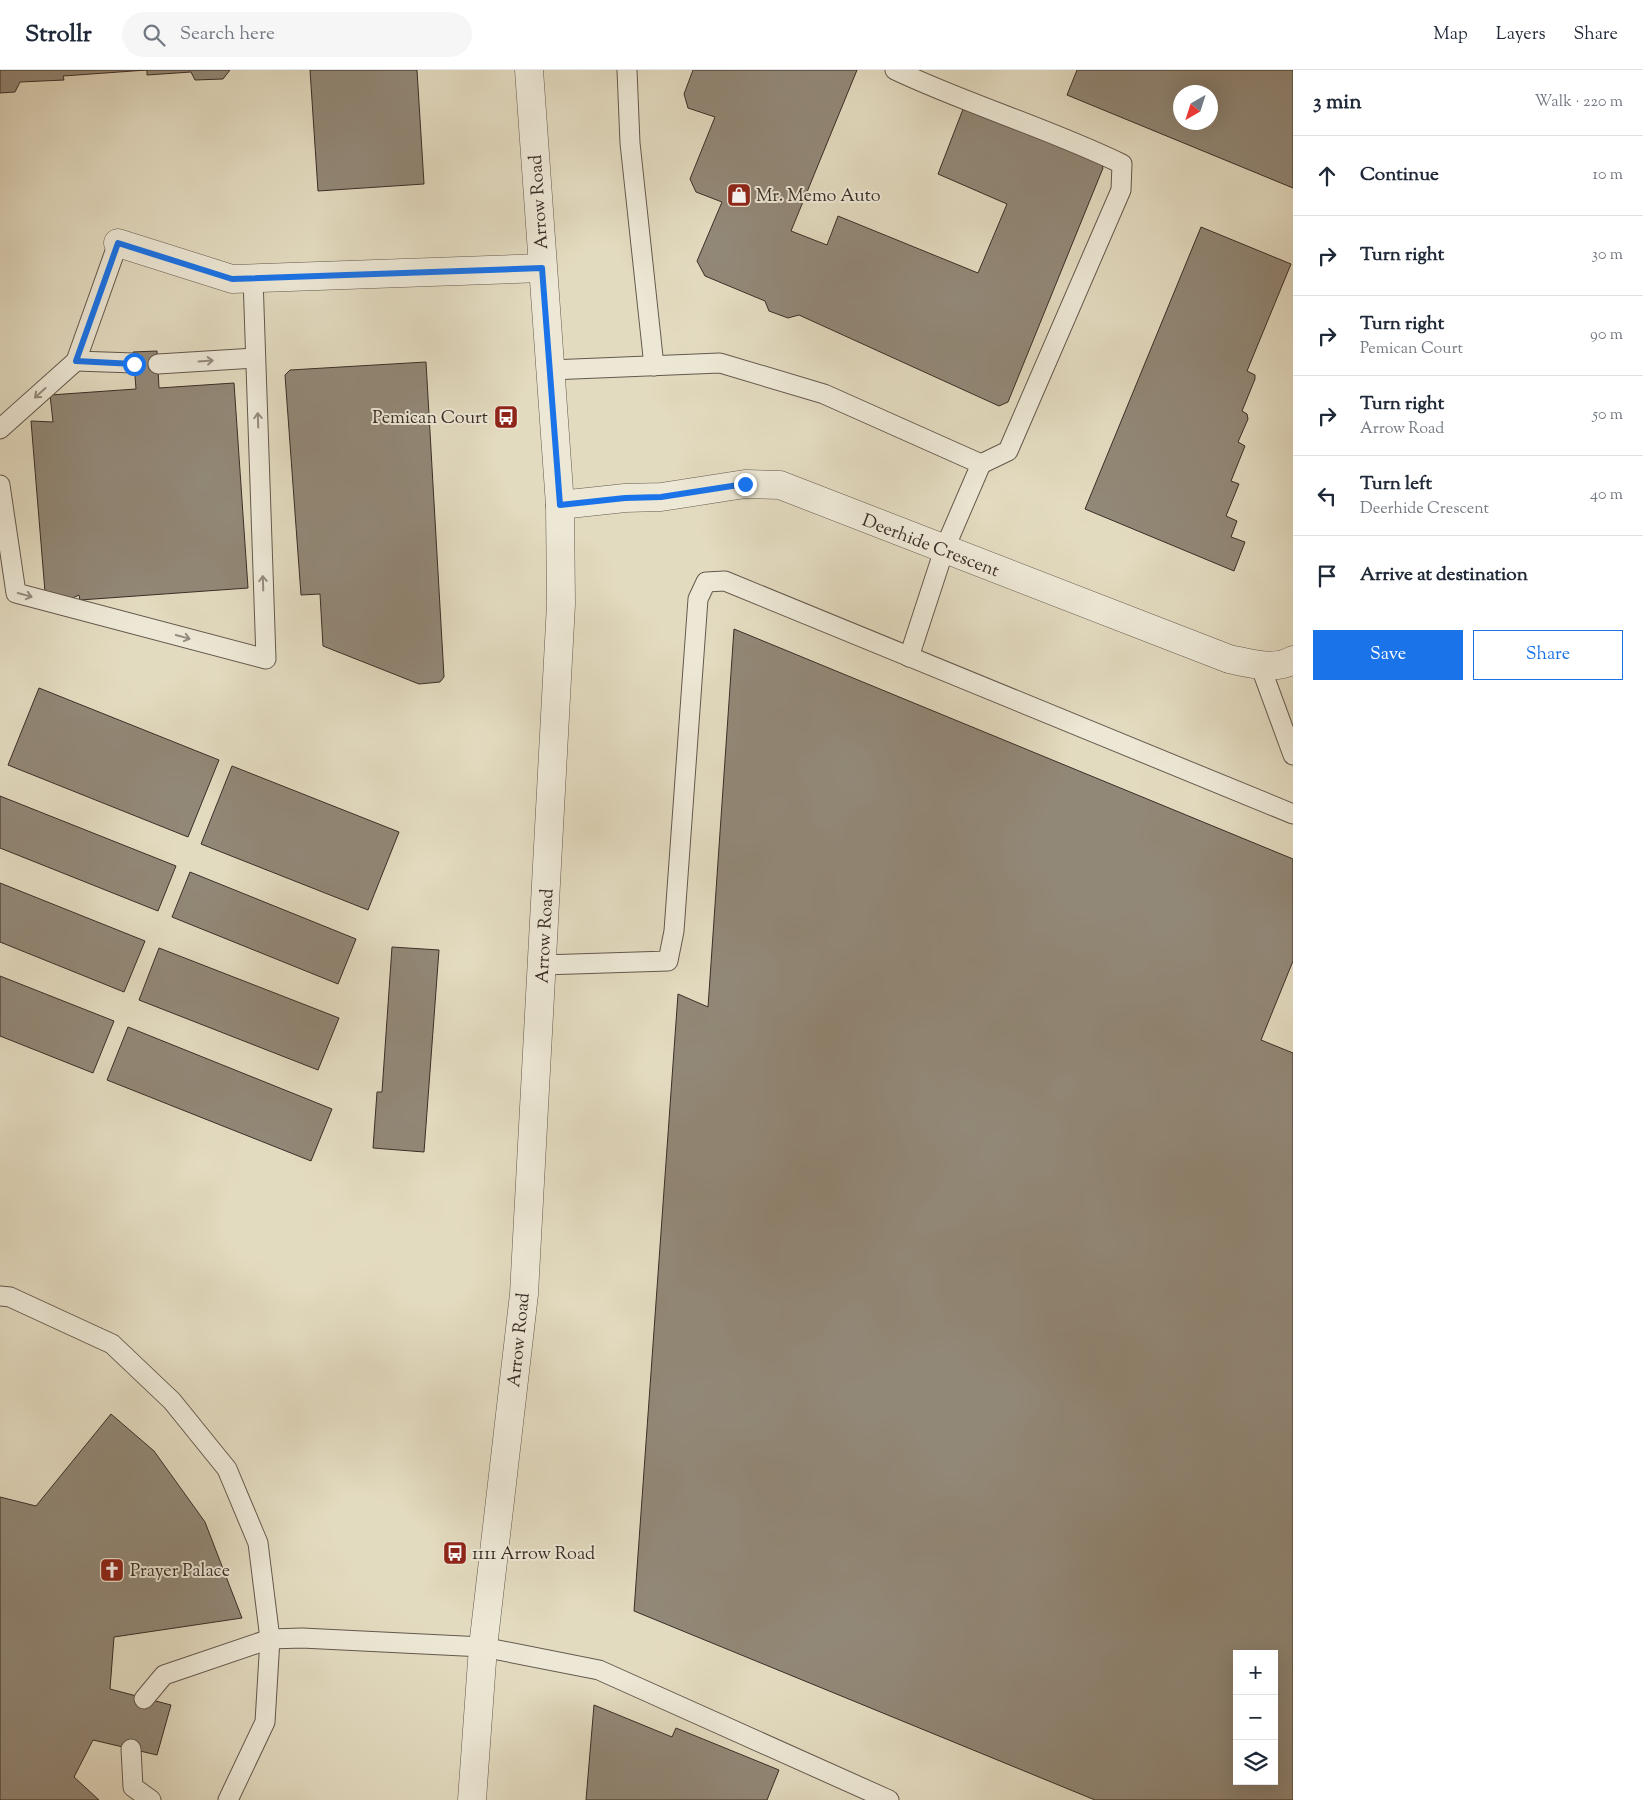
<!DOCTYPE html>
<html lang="en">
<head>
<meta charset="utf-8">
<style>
	:root { --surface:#fff; --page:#f6f6f7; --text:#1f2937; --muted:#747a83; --line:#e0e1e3; --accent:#1a73e8 }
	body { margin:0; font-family:"Sorts Mill Goudy",serif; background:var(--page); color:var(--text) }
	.controls { position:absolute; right:15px; bottom:15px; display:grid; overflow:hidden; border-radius:0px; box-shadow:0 5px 20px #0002 }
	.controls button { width:45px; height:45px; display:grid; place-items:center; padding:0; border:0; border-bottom:1px solid var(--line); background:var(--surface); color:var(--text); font:25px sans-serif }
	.compass { position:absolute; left:1173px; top:15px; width:45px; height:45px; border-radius:50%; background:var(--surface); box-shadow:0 5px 20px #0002; rotate:219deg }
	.stop { position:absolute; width:15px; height:15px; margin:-11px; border:4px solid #1a73e8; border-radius:50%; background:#fff }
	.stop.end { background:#1a73e8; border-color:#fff; box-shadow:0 1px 5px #0008 }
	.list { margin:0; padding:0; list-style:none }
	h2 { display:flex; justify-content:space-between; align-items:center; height:65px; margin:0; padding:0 20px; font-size:21px }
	h2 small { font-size:16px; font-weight:400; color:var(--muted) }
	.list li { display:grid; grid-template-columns:32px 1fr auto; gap:15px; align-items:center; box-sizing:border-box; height:80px; padding:0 20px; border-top:1px solid var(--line) }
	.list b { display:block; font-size:19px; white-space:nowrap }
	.list p { margin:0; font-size:16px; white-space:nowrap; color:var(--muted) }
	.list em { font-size:16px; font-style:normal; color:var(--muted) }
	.actions { display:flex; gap:10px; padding:15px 20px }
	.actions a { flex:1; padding:11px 0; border:1px solid var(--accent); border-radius:0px; text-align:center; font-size:18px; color:var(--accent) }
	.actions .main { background:var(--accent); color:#fff }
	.icon { flex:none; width:28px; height:28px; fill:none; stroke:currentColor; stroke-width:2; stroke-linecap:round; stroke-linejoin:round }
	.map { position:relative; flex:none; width:1293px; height:1730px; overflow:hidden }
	header { display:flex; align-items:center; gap:30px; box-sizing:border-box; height:70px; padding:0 25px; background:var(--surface); border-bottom:1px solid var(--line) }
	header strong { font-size:24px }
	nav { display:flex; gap:28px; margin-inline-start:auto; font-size:18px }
	.search { width:350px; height:45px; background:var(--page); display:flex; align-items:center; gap:12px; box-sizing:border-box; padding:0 18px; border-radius:28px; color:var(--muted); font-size:19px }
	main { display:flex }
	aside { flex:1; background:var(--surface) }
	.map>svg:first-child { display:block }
</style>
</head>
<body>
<header>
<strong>Strollr</strong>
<div class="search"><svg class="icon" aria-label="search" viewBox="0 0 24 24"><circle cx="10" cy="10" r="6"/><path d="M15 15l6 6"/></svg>Search here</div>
<nav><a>Map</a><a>Layers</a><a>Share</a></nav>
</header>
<main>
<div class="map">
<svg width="1293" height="1730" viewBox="0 0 1293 1730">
	<rect width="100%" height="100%" fill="#e3dbc0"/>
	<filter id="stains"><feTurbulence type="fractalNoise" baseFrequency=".004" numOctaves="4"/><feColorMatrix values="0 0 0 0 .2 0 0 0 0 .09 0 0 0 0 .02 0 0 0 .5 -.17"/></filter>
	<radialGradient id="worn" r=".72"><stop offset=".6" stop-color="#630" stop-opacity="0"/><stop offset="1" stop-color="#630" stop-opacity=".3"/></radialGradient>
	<g fill="#928877" stroke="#3a2e27" fill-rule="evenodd">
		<polygon points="0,0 230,0 223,9 195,10 191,2 147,5 147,0 63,6 64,10 20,12 15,22 0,23"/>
		<polygon points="310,0 417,0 424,114 318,121"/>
		<polygon points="693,0 857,0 791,161 827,175 838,146 978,203 1007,134 938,104 965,34 1099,89 1103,98 1008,332 999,336 799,245 788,248 769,241 765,231 705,206 697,191 722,132 696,122 690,109 715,47 688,38 684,24"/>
		<path d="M1077 0H1293V118L1067 25ZM1180 22H1210V52H1180Z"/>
		<polygon points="1201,157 1291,194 1247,301 1255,305 1255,309 1242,341 1247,344 1248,349 1238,372 1245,376 1231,411 1239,414 1226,446 1237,451 1231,467 1245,472 1234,501 1085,439"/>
		<polygon points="157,281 159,318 234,313 248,518 80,530 79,525 68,530 45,522 31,351 53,352 50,325 136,319 133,282"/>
		<polygon points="426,292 444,607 440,612 419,614 323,576 320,524 301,525 285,305 290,300"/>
		<path d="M734 559 1293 789V891L1261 970 1293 983V1730H1095L634 1541 678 924 708 937ZM1237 1584H1274V1711H1237Z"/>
		<polygon points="39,618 219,690 188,767 8,695"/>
		<polygon points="232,696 399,762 368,840 201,774"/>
		<polygon points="0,726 176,796 158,841 0,778"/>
		<polygon points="190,802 356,869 338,914 172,847"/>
		<polygon points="0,813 145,871 124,922 0,872"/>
		<polygon points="392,877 439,880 424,1082 373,1078 377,1022 382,1022"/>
		<polygon points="159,878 339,948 318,1000 139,930"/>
		<polygon points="0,906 114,951 93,1003 0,966"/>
		<polygon points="128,957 332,1039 311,1091 107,1010"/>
		<polygon points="111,1344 154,1381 205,1452 242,1548 114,1567 110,1619 171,1635 157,1685 93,1670 74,1707 99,1730 0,1730 0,1427 36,1436"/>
		<polygon points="594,1635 672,1667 676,1658 779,1700 767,1730 586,1730"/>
	</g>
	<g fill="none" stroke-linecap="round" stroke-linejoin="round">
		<defs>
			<g id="service">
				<polyline points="627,0 630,73 654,296"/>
				<path d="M895 0C969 35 1048 58 1122 94L1121 120 1008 381 981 394"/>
				<polyline points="76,291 134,293"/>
				<polyline points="158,294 255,288"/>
				<polyline points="550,300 720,293 824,324 981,394 944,480 909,587"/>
				<polyline points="0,359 76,291 118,173"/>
				<polyline points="0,415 16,523 266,589 253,208"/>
				<polyline points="1260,595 1293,685"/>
				<polyline points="542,895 668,891 674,861 698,529 706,512 725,511 1293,744"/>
				<polyline points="0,1226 10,1227 112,1274 172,1331 227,1399 258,1473 270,1569 265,1652 228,1730"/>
				<polyline points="144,1629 164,1605 270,1569 302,1568 483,1577 599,1600 889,1730"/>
				<polyline points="131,1679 133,1717 151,1730"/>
			</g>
			<g id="minor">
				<polyline points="118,173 232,209 542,198"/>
				<path d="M560 435 625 428 661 427 745 414 780 415 1229 589C1248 593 1275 601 1293 590"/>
			</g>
			<polyline id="tertiary" points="472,1730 483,1577 524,1224 561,534 560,435 529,0"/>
		</defs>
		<use href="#service" stroke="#64594d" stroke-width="21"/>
		<use href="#minor" stroke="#64594d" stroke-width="29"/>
		<use href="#tertiary" stroke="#64594d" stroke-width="29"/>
		<use href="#service" stroke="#ede8d6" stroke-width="19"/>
		<use href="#minor" stroke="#ede8d6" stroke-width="28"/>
		<use href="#tertiary" stroke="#ede8d6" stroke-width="28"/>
	</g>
	<defs><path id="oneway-shaft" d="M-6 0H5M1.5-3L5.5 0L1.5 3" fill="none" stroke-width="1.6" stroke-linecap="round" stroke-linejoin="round" transform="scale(1.25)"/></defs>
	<g stroke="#948b7e">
		<use href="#oneway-shaft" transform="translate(206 291) rotate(-4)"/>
		<use href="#oneway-shaft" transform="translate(40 323) rotate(138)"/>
		<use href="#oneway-shaft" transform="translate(258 350) rotate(-92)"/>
		<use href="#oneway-shaft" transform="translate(263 513) rotate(-92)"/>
		<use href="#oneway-shaft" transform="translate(25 525) rotate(15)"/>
		<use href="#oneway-shaft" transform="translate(183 567) rotate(15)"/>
	</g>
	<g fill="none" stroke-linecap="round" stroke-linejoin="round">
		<polyline stroke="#1a73e8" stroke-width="6" points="134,294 76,291 118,173 232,209 542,198 560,435 625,428 661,427 745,414"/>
	</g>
	<defs>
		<symbol id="shop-square" viewBox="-11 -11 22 22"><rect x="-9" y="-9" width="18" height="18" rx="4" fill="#8f2418" stroke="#ede8d6"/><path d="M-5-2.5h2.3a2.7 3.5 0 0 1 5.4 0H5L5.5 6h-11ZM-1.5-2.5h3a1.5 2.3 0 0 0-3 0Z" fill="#fff"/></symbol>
		<symbol id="bus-square" viewBox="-11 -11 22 22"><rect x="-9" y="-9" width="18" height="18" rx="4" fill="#8f2418" stroke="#ede8d6"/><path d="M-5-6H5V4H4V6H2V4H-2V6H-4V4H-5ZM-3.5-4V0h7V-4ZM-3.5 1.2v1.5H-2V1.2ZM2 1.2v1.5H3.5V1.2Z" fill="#fff"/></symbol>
		<symbol id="church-square" viewBox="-11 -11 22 22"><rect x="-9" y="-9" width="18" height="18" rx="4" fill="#8f2418" stroke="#ede8d6"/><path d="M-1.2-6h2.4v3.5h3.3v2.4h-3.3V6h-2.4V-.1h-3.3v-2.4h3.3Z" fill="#fff"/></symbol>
	</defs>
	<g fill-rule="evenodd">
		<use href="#shop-square" x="725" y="111" width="28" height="28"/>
		<use href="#bus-square" x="492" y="333" width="28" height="28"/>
		<use href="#bus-square" x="441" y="1469" width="28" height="28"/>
		<use href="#church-square" x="98" y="1486" width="28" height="28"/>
	</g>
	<g text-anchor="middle" stroke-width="4" stroke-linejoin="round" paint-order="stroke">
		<g font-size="18" fill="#3a2e27" stroke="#ede8d6" text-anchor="start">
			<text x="756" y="131">Mr. Memo Auto</text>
			<text x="488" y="353" text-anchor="end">Pemican Court</text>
			<text x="472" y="1489">1111 Arrow Road</text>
			<text x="130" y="1506">Prayer Palace</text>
		</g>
		<g font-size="18" fill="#3a2e27" stroke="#ede8d6">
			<text transform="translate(538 132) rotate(-94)" y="6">Arrow Road</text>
			<text transform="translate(931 475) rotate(21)" y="6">Deerhide Crescent</text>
			<text transform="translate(544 866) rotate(-87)" y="6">Arrow Road</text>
			<text transform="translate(518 1270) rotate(-84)" y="6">Arrow Road</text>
		</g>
	</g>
	<rect width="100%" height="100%" filter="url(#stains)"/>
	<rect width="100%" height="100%" fill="url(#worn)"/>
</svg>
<div class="controls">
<button>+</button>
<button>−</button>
<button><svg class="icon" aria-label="layers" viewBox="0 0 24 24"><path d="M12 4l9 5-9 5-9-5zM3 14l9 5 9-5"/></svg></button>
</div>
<svg class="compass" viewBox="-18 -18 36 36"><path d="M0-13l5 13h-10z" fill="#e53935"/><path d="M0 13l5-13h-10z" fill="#747a83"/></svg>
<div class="stop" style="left:134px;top:294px"></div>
<div class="stop end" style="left:745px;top:414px"></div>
</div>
<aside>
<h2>3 min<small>Walk · 220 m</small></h2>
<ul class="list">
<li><svg class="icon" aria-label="ahead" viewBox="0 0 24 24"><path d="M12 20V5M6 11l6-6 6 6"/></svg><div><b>Continue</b></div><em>10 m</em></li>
<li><svg class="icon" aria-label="right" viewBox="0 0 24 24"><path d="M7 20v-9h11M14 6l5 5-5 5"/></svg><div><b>Turn right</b></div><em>30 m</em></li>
<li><svg class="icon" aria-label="right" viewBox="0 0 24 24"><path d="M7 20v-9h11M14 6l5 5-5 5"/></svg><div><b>Turn right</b><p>Pemican Court</p></div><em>90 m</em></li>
<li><svg class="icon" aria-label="right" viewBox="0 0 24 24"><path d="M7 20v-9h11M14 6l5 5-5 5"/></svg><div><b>Turn right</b><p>Arrow Road</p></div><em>50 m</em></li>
<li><svg class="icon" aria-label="left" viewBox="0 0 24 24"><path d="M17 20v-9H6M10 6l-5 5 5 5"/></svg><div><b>Turn left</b><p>Deerhide Crescent</p></div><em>40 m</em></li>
<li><svg class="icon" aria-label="arrive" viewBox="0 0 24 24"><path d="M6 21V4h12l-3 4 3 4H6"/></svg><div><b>Arrive at destination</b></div></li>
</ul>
<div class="actions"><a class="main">Save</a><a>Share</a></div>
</aside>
</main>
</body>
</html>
